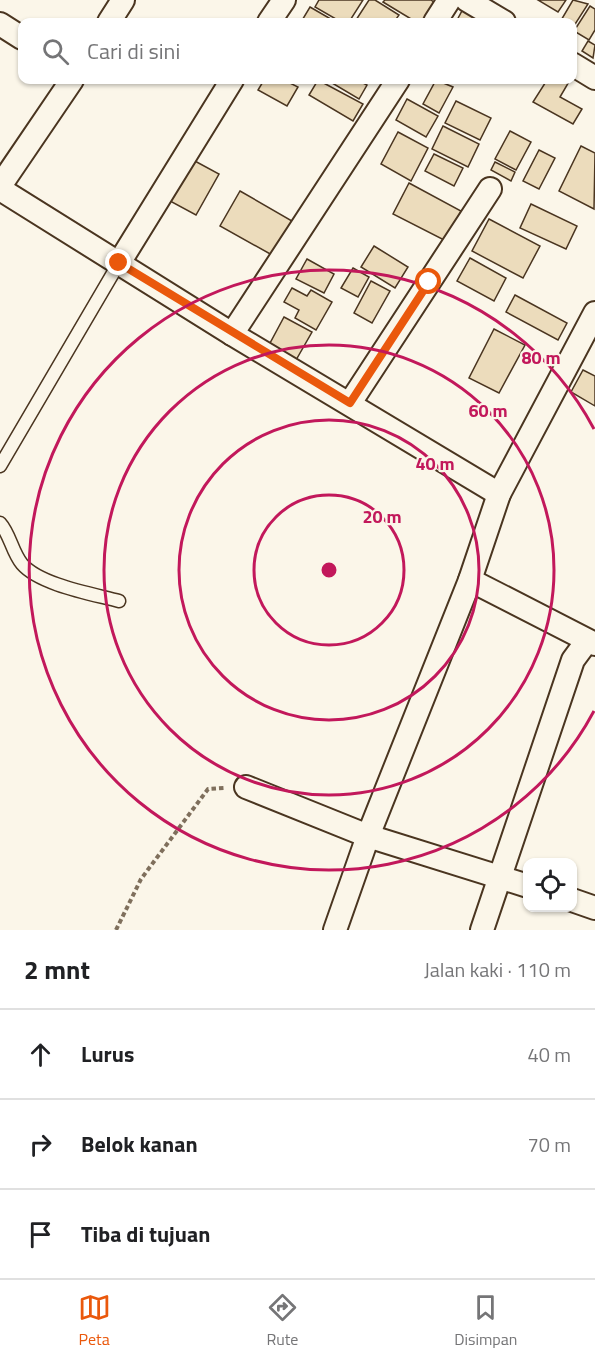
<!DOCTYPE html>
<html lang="id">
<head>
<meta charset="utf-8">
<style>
	:root { --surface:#fff; --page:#f2f2f2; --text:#202124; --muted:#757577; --line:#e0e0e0; --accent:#ea580c }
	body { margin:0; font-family:"Titillium Web",sans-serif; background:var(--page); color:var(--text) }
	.controls { position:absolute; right:18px; bottom:18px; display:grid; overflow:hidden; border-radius:12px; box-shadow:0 2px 4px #0004 }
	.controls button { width:54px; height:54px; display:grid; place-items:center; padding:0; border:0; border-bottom:2px solid var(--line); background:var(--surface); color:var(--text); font:30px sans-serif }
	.stop { position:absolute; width:18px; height:18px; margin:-14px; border:4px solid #ea580c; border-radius:50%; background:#fff }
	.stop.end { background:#ea580c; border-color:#fff; box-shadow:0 2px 6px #0008 }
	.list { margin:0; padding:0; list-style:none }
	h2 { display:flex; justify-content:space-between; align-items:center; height:78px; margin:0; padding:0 24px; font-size:26px }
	h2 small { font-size:20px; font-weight:400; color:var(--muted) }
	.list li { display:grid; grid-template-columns:39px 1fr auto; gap:18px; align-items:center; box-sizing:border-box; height:90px; padding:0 24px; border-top:2px solid var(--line) }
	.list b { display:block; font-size:22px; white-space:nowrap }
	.list em { font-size:20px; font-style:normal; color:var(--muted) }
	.icon { flex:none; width:33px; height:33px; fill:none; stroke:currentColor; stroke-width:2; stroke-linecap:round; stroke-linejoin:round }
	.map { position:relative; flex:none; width:595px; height:930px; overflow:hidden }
	.search { position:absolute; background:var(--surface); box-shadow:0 2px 4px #0004; left:18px; right:18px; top:18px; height:66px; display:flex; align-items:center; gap:15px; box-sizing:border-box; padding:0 21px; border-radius:12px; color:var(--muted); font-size:22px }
	.sheet { height:348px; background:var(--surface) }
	nav { display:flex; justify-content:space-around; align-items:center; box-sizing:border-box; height:84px; border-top:2px solid var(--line); background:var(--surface); font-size:16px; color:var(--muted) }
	nav a { display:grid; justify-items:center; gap:3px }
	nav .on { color:var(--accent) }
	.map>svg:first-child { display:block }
</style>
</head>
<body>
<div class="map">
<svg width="595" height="930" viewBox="0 0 595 930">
	<rect width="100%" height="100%" fill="#fbf6e9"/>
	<g fill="#ecdcbc" stroke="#4a3520" stroke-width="1.5">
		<polygon points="319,0 363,0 349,22 341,22 315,7"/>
		<polygon points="369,0 375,0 399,15 394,22 360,22 356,20"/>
		<polygon points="385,0 431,0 435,3 423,22 416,22 383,2"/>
		<polygon points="538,0 566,0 558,12"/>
		<polygon points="573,0 588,4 572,29 572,22 560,22"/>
		<polygon points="590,6 595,9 595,30 589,40 574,31"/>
		<polygon points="310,7 336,22 301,22"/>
		<polygon points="463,9 488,22 456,22"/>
		<polygon points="588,41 595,45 593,58 582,51"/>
		<polygon points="264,80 284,80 298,87 287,106 258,90"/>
		<polygon points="318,80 363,104 353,121 309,95"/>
		<polygon points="327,80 357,80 367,85 359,99"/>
		<polygon points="436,80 453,87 439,113 423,104"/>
		<polygon points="547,80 570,80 560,97 582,109 573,124 533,102"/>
		<polygon points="407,99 438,116 426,137 396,120"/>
		<polygon points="456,101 491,118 480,140 445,123"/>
		<polygon points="443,126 479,144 468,167 432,149"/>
		<polygon points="510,131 531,142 516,170 495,159"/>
		<polygon points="398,132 428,148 411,181 381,164"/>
		<polygon points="581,146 595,153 594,209 559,191"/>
		<polygon points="539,150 555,158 539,189 523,181"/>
		<polygon points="434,154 463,168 454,186 425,171"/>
		<polygon points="193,160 219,174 196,215 170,201"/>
		<polygon points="495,162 515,172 511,181 491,170"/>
		<polygon points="409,183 461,211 446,241 393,214"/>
		<polygon points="240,191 292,221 272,255 220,226"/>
		<polygon points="531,204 577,226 566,249 520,228"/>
		<polygon points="489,219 540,246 523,278 472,251"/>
		<polygon points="374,246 408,267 395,288 361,267"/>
		<polygon points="470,258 506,278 494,301 457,281"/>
		<polygon points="307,259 334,274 324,293 296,279"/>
		<polygon points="353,268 369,277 358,297 341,288"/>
		<polygon points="371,281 390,291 372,323 354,313"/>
		<polygon points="292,288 307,296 311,290 332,302 316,330 295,318 299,310 284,302"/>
		<polygon points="515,295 567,323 558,340 506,312"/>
		<polygon points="284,317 312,332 296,360 269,345"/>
		<polygon points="494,329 525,345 499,393 469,378"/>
		<polygon points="583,370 595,376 595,406 571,392"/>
	</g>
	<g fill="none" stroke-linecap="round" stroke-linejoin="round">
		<defs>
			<g id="lane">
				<polyline points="0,466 119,263"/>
				<path d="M0 523C10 534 12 552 22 564 40 585 93 594 119 601"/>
			</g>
			<g id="street">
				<polyline points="467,0 504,22"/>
				<polyline points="109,22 123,0"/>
				<polyline points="269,22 284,0"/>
				<polyline points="435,22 449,0"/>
				<polyline points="0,24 22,38"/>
				<polyline points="572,64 595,78"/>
				<polyline points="0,186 72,80"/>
				<polyline points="0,189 232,334 499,494"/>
				<polyline points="119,263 232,80"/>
				<polyline points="232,334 398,80"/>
				<polyline points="350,403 490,189"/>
				<polyline points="470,580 595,644"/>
				<polyline points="246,787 368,836 528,886"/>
				<polyline points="572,900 595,908"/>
				<polyline points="335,930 368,836 470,580 499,494 595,313"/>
				<polyline points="482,930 573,660 587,641"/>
			</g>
		</defs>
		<use href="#lane" stroke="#4a3520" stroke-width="15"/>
		<use href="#street" stroke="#4a3520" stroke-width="26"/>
		<polyline stroke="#7f6f5c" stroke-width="4" stroke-dasharray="4.5 3" stroke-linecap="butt" points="116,930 141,879 208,789 224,788"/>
		<use href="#lane" stroke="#fbf6e9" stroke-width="12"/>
		<use href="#street" stroke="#fbf6e9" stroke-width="22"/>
	</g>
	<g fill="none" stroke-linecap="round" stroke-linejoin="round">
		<polyline stroke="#ea580c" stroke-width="8" points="119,263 350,403 429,282"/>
	</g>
	<g fill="none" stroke="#c2185b" stroke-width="3">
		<circle cx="329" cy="570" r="75"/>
		<circle cx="329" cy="570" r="150"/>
		<circle cx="329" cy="570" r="225"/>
		<path d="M594 711A300 300 0 1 1 594 429"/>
	</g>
	<circle cx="329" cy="570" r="9" fill="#c2185b" stroke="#fbf6e9" stroke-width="3"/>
	<g font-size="18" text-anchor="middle" font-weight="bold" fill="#c2185b" stroke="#fbf6e9" stroke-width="4.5" stroke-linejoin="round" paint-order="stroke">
		<text x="541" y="364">80 m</text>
		<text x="488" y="417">60 m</text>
		<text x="435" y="470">40 m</text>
		<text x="382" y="523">20 m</text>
	</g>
</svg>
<div class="controls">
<button><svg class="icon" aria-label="locate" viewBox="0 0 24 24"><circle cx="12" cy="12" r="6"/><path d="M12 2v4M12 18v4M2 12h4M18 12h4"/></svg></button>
</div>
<div class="stop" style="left:429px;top:282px"></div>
<div class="stop end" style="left:119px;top:263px"></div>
<div class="search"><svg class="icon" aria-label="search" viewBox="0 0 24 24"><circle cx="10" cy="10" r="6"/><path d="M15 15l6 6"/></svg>Cari di sini</div>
</div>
<section class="sheet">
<h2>2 mnt<small>Jalan kaki · 110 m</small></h2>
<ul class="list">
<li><svg class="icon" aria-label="ahead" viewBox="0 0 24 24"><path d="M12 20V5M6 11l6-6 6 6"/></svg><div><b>Lurus</b></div><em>40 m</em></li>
<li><svg class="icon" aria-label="right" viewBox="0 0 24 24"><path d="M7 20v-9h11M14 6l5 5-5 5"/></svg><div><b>Belok kanan</b></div><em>70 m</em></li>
<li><svg class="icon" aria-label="arrive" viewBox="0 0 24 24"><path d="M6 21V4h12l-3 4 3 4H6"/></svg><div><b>Tiba di tujuan</b></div></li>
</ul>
</section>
<nav>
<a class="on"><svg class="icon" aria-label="map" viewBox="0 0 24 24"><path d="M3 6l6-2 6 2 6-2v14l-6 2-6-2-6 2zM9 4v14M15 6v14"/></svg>Peta</a>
<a><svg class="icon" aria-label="directions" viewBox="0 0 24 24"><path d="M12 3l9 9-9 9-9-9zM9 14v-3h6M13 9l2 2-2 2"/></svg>Rute</a>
<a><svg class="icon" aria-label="saved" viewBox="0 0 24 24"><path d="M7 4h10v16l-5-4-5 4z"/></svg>Disimpan</a>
</nav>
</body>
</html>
